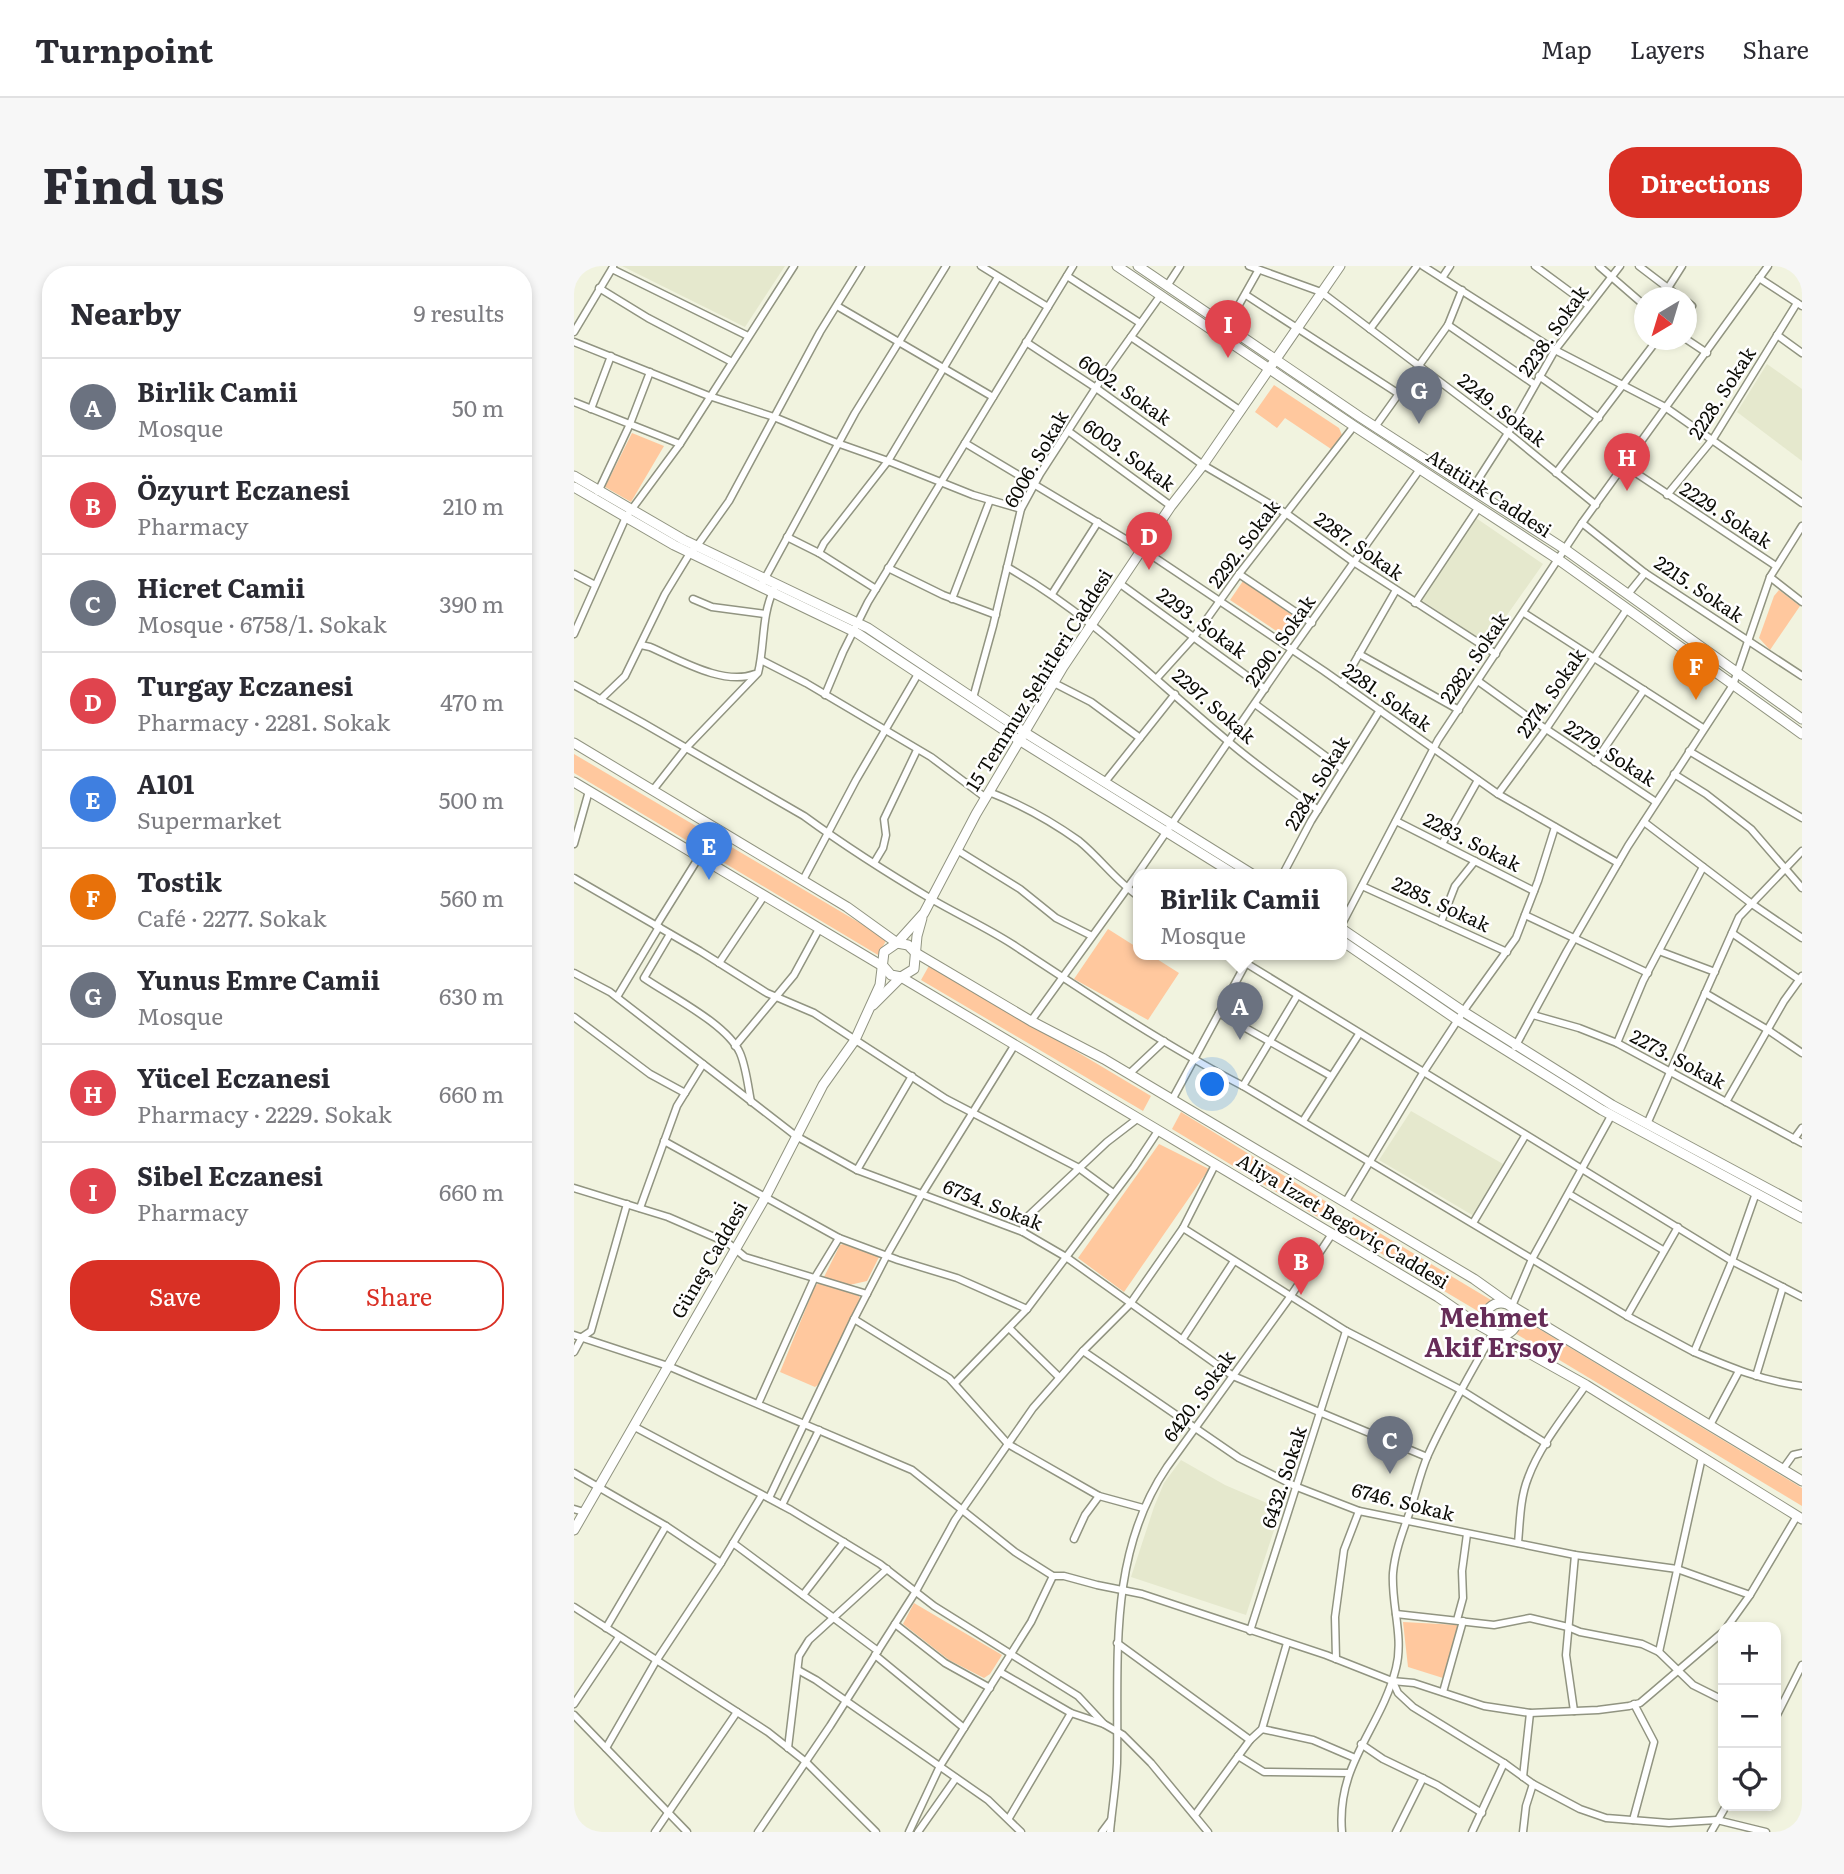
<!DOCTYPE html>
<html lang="en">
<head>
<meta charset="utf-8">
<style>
	:root { --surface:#fff; --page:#f7f7f7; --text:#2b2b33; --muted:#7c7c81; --line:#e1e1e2; --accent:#d93025 }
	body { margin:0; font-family:Literata,serif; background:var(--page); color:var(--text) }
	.controls { position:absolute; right:21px; bottom:21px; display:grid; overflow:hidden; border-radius:14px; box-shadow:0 4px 10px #0003 }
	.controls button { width:63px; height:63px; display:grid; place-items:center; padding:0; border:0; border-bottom:2px solid var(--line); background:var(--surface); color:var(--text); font:35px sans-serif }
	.compass { position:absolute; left:1060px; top:21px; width:63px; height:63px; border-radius:50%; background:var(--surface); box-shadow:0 4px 10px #0003; rotate:218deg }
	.you { position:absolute; left:639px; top:819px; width:24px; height:24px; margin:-18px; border:5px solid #fff; border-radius:50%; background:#1a73e8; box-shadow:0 0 0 10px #1a73e833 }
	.badge { display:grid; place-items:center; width:46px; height:46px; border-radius:50%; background:var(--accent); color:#fff; font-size:23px; font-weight:700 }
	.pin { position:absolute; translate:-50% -58px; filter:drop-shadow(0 2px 4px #0008) }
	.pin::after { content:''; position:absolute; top:37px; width:24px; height:21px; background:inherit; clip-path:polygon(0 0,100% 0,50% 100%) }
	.popup { position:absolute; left:559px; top:603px; width:214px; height:91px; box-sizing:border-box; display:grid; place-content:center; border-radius:14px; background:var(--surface); filter:drop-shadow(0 2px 5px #0005); font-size:23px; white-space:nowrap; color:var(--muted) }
	.popup b { font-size:26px; color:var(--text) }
	.popup::after { content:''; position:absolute; left:50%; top:100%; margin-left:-14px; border:14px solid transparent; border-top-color:var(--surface) }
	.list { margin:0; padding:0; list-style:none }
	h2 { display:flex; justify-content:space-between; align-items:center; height:91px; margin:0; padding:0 28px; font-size:30px }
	h2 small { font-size:23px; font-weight:400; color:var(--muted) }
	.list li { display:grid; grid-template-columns:46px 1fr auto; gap:21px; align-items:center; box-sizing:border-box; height:98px; padding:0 28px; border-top:2px solid var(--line) }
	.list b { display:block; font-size:26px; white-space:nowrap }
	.list p { margin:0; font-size:23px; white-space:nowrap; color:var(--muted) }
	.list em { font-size:23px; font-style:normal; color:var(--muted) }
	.actions { display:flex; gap:14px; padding:21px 28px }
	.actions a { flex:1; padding:16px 0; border:2px solid var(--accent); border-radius:28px; text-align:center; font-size:24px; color:var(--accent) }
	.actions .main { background:var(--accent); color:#fff }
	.icon { flex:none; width:38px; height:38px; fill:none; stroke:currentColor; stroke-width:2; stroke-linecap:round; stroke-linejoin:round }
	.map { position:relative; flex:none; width:1228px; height:1566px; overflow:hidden; border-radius:28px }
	header { display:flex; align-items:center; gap:42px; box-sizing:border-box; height:98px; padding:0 35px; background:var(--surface); border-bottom:2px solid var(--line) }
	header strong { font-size:33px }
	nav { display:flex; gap:38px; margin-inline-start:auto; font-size:24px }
	.intro { display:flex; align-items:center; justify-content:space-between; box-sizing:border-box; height:168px; padding:0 42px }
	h1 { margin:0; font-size:49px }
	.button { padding:18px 32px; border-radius:28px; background:var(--accent); color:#fff; font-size:24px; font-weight:700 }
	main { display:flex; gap:42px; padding:0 42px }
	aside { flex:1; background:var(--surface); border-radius:28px; box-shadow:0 4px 10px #0003 }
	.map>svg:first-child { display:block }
</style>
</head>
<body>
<header>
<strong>Turnpoint</strong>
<nav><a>Map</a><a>Layers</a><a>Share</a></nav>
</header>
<div class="intro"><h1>Find us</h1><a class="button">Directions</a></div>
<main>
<aside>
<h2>Nearby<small>9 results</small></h2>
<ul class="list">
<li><span class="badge" style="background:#6b7280">A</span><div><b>Birlik Camii</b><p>Mosque</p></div><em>50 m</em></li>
<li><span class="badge" style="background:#e0444e">B</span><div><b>Özyurt Eczanesi</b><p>Pharmacy</p></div><em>210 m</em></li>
<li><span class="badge" style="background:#6b7280">C</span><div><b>Hicret Camii</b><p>Mosque · 6758/1. Sokak</p></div><em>390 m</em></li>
<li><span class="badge" style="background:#e0444e">D</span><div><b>Turgay Eczanesi</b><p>Pharmacy · 2281. Sokak</p></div><em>470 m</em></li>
<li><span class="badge" style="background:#3f7fe0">E</span><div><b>A101</b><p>Supermarket</p></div><em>500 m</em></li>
<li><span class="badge" style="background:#e8710a">F</span><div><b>Tostik</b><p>Café · 2277. Sokak</p></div><em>560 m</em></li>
<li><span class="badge" style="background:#6b7280">G</span><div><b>Yunus Emre Camii</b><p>Mosque</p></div><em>630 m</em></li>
<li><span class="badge" style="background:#e0444e">H</span><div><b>Yücel Eczanesi</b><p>Pharmacy · 2229. Sokak</p></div><em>660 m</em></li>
<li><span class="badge" style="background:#e0444e">I</span><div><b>Sibel Eczanesi</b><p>Pharmacy</p></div><em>660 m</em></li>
</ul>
<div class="actions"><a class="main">Save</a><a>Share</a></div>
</aside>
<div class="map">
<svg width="1228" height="1566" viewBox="0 0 1228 1566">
	<rect width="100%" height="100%" fill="#f1f3df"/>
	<g fill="#e5e8cd">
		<polygon points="48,0 211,0 171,61"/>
		<polygon points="1193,98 1228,123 1228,195 1163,146"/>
		<polygon points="902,252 969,298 926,359 923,357 910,376 846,333"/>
		<polygon points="837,845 929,898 900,950 805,894"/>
		<polygon points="607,1194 651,1219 707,1243 672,1349 557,1311 580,1241 590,1217"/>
	</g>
	<g fill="#ffc89e">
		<polygon points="700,119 765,162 768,169 757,183 711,152 703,162 681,146"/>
		<polygon points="58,167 90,180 57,236 31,221"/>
		<polygon points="669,315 728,356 716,374 656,334"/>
		<polygon points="1205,324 1226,340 1196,384 1185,372 1200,330"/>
		<polygon points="0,488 313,673 304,689 0,507"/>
		<polygon points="534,663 564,682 564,688 575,688 605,707 574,754 500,713"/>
		<polygon points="356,698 577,830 569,845 347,714"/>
		<polygon points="607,846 756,938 747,953 598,863"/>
		<polygon points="585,878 635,903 550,1026 504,992"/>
		<polygon points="779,951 917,1034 907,1047 771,966"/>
		<polygon points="269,978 305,991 293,1015 271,1020 250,1011 266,979"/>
		<polygon points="245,1017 285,1030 287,1035 245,1118 241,1121 206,1106 241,1020"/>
		<polygon points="942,1049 1228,1222 1228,1240 934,1063"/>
		<polygon points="340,1337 428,1389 416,1408 410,1412 375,1394 329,1358"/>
		<polygon points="829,1356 884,1359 869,1412 834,1401"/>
	</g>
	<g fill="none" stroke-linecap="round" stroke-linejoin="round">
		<defs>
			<g id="street">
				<polyline points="407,0 474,41"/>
				<polyline points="675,0 747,26 934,167 1022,239"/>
				<polyline points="849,0 981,84 1091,141 1228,237"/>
				<polyline points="961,0 1014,39"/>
				<polyline points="1025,0 1070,39"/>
				<polyline points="1065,0 1107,32"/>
				<polyline points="38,3 174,70"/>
				<polyline points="493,10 566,57"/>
				<polyline points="868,12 876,0"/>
				<polyline points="1185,12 1228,40"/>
				<polyline points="593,20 606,0"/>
				<polyline points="25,22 74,52 158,96"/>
				<polyline points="1094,22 1108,0"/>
				<polyline points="672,29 825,128"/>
				<polyline points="1112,35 1118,40 1112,48"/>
				<polyline points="263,40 419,131"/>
				<polyline points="874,59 960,118"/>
				<polyline points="653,60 684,5"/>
				<polyline points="796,63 843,0"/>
				<polyline points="0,66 39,1"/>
				<polyline points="1203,69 1228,87"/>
				<polyline points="557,71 667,145"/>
				<polyline points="1112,73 1133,87"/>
				<polyline points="0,76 135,130 200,151 263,177 314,195 399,229 447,243"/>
				<polyline points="452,76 522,122 629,199 713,248 781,297 922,388"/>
				<polyline points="965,110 1025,152"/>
				<polyline points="0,136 106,178"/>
				<polyline points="17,143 37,90"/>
				<polyline points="801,161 874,59 888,24"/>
				<polyline points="494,165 597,240"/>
				<polyline points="391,177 568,283 750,405 924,528 1044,597"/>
				<polyline points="1050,199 1202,300"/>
				<polyline points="982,207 1083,74"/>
				<polyline points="898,223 934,167 981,84 1046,0"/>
				<polyline points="24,226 56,158 76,106"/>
				<polyline points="1093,229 1139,173 1223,37"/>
				<polyline points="1008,257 1071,307 1228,410"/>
				<polyline points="213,271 245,287 302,323"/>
				<polyline points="245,287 250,277 314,195 424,11"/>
				<path d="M433 301C519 350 580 414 655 476 683 500 714 521 744 544"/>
				<polyline points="314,302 369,329 422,349"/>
				<polyline points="0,308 21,319"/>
				<polyline points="665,308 738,357"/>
				<polyline points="1196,311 1228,336"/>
				<polyline points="189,316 281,147 372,0"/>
				<polyline points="545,317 691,423"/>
				<polyline points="478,328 524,256"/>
				<polyline points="1054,328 1071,307"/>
				<polyline points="119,333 138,341 191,348"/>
				<polyline points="378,333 416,234"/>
				<polyline points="841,337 905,241"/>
				<polyline points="950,347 1129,462"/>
				<polyline points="0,368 52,251 106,178 220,0"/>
				<path d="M67 379 76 381C106 394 149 420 181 408"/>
				<polyline points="785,388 885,444"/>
				<polyline points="187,394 232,417 357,491 412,532"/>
				<polyline points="583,412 620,371 665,308 780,160"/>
				<polyline points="904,415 954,451 1082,536"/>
				<polyline points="480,417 517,436 566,472"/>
				<polyline points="768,418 822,324"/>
				<path d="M0 419 69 457 230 550C271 580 315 608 359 634 385 649 413 662 438 678 514 728 589 778 669 820L1053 1050 1120 1086 1158 995 657 688"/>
				<polyline points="251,429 269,386 294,336 499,0"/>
				<polyline points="399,432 419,360 447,243 466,208 534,103 586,30"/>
				<polyline points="26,434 51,410 91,328 116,287 123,280 155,235 246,66 287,0"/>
				<polyline points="681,438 769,503"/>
				<polyline points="1115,485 1228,552"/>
				<polyline points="1021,496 1070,424"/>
				<polyline points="1100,508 1132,528 1177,563 1228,622"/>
				<polyline points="531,516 601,428"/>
				<path d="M79 524 112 482 184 407C191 379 187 350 200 323"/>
				<path d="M415 526C446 538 477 555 505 575 526 592 542 615 564 630"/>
				<polyline points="924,528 972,463 1053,343"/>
				<polyline points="822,555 960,625"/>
				<polyline points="1070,556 1178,638 1228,672"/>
				<polyline points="0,578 15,525"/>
				<polyline points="868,578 904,514"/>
				<polyline points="383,584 446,623 482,652 518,670"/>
				<polyline points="300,597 309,582 312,569 310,553 343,484"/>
				<polyline points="709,608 737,555 806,444"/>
				<polyline points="0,612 126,685 193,727 240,747 372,833 505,902 539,927"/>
				<polyline points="229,614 282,514 344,408"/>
				<polyline points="788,620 933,686"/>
				<polyline points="951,649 1074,707"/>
				<polyline points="867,656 881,620 901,595"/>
				<polyline points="768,658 864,474 1008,257 1194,0"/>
				<polyline points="82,660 125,591"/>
				<polyline points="1158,667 1226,714"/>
				<path d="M96 668 70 712C96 730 153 758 166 787 172 801 174 820 177 836"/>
				<polyline points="1085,685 1141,706"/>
				<polyline points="145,697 190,630"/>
				<polyline points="0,707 36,726 222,870 283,904 449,966 492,991 659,1110 853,1191"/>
				<polyline points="1131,727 1194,764 1228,787"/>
				<polyline points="43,731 85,661"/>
				<polyline points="645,747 757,810"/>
				<polyline points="959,749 1005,762 1043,777 1228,877"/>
				<polyline points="0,751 76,808 111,827"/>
				<polyline points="457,755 562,610 709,396 846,203"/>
				<polyline points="1043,777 1069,715 1129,601"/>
				<polyline points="161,780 220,709 245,663"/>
				<polyline points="941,781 993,685 1054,580 1159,419 1196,311 1228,260"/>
				<polyline points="555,808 590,775"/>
				<polyline points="669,820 723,730"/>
				<polyline points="598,834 677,688"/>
				<polyline points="1152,836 1210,735 1228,710"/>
				<polyline points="729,855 785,768"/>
				<polyline points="1073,858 1165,651 1228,585"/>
				<polyline points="1220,873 1228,862"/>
				<polyline points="90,875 265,972 324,994 383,1012 453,1043"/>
				<polyline points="283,904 338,810"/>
				<polyline points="0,922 94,951 154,977 171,991 293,1028"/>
				<polyline points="1182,927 1158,995 1228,1031"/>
				<polyline points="995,928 1089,984"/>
				<polyline points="771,937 849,807 893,740 942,672 964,615 981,561"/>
				<polyline points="66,942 103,840 129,798"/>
				<polyline points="899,957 951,870"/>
				<polyline points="609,962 772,1065 887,1124 973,1178"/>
				<polyline points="449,966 450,954 533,876 563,853"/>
				<polyline points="938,1040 958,993 1037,850"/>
				<polyline points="1053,1050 1104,961"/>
				<polyline points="280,1053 313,989 348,928 440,780"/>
				<polyline points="435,1062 485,1111"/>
				<polyline points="0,1069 94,1100 338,1204 441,1286 479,1310 490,1310 523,1319 568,1328 752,1389 818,1415 840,1417 910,1440 956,1447 1024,1444 1055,1440 1066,1437 1079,1426 1149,1366"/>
				<polyline points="608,1074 660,995"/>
				<polyline points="509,1085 665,1192 723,1221 785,1245 1001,1289 1103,1303 1176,1329"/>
				<polyline points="0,1086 8,1071 17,1065 53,938"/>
				<path d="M1120 1086C1155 1101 1189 1115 1228 1120"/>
				<polyline points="1182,1110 1209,1021"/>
				<polyline points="381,1117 453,1043 560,901 584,865"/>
				<polyline points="184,1138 240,1013 265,972"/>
				<polyline points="1136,1159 1165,1105"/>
				<polyline points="59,1160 217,1244 306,1298 360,1340 504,1430 530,1458"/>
				<polyline points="1209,1203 1219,1189 1228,1187"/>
				<polyline points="0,1207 92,1260 147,1297"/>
				<polyline points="195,1232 280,1053 375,1112 434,1178 525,1230 569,1242"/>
				<polyline points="208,1239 245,1164"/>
				<polyline points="0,1243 10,1246"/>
				<polyline points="500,1273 511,1249 525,1230"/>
				<polyline points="159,1277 304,1385"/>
				<path d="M944 1277C946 1256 946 1232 954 1212 966 1179 992 1148 1012 1119"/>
				<polyline points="229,1329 270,1276"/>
				<polyline points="0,1341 194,1466 232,1496 302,1566"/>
				<polyline points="822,1348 920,1359 956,1352 994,1361 1006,1366 1068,1378 1085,1386 1119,1419 1149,1434"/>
				<polyline points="883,1354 889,1332 888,1305 893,1268"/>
				<polyline points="321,1358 371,1397 416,1422"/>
				<polyline points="1153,1361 1176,1329 1223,1250"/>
				<polyline points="32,1362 92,1260"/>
				<polyline points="676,1365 772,1065"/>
				<polyline points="543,1377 676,1474"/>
				<polyline points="1085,1386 1128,1191"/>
				<polyline points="301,1389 390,1462"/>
				<polyline points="762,1393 761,1351 770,1284 785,1245"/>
				<polyline points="224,1404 242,1414 414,1534 447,1566"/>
				<polyline points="426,1406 497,1447 530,1458 549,1469 577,1497 634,1566"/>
				<polyline points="819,1416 824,1427 839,1441 930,1497 959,1518 1006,1543 1032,1552 1045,1553 1095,1557 1143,1554 1192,1566"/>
				<polyline points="869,1426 889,1355"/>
				<polyline points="0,1438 45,1371"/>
				<polyline points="1000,1445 992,1389 1001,1289"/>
				<polyline points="0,1449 113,1566"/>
				<polyline points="1202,1451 1228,1399"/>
				<polyline points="688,1463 739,1474 781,1492"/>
				<polyline points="787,1478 809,1493 863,1519 908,1547"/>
				<polyline points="32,1482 82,1395 147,1297 188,1229"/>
				<polyline points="214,1482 225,1390 235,1374 313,1303"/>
				<polyline points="664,1490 690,1506 775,1507"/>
				<polyline points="949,1511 956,1447"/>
				<polyline points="621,1549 676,1474 688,1463 713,1377"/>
				<polyline points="435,1552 497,1447"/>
				<polyline points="1059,1554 1080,1476 1060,1438"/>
				<polyline points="81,1566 163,1446"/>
				<polyline points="184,1566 256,1460 342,1325 381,1254 459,1142 509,1085 556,1038 609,962 641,899"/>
				<polyline points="335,1566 366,1500 457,1356 479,1310"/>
				<polyline points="344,1566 382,1512"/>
				<polyline points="528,1566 537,1554"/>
				<path d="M536 1566C538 1543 542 1520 543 1497 545 1395 533 1289 593 1201L716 1031 758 968"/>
				<path d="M768 1566C762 1497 807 1463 822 1402 830 1371 817 1338 819 1307 821 1285 829 1265 836 1245 842 1227 846 1207 854 1189 873 1147 897 1107 919 1067"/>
				<polyline points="822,1566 849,1512"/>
				<polyline points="898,1566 930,1497"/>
				<polyline points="949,1566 952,1540 959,1518"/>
				<polyline points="1137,1566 1152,1540"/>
			</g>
			<g id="secondary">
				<polyline points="543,0 780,160 985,294 1228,468"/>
				<polyline points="564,0 786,151 992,284 1228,453"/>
				<polyline points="0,210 110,274 294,362 450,466 678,608"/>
				<polyline points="0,221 100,279 283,367 445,474 660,608"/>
				<polyline points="0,477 273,641 323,677 334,679 342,687 457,755 530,793 900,1013 938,1040 1228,1215"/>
				<polyline points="0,516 310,701 317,709 327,711 864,1031 903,1058 1012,1119 1228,1253"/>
				<polyline points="768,663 890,746 1038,839 1228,941"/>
				<polyline points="768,675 885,755 1028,844 1228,952"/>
				<polyline points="299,739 327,711 340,703 343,670 348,652"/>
				<circle cx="927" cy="1053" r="16"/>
				<polyline points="0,1264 192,930 249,819 281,774 306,719 310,686 323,677 350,647 402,548 489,401 597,240 629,199 766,0"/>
			</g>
		</defs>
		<use href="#street" stroke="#919481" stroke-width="9"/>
		<use href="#secondary" stroke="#919481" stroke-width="11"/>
		<use href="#street" stroke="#fff" stroke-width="6"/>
		<use href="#secondary" stroke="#fff" stroke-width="9"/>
	</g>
	<g text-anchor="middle" stroke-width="5" stroke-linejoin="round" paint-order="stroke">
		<g font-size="19" fill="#0c0c06" stroke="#fff">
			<text transform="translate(979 65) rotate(-55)" y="7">2238. Sokak</text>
			<text transform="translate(551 124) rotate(35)" y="7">6002. Sokak</text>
			<text transform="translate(1148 127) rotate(-57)" y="7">2228. Sokak</text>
			<text transform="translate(928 144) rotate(38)" y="7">2249. Sokak</text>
			<text transform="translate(555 189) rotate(36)" y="7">6003. Sokak</text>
			<text transform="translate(462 193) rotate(-60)" y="7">6006. Sokak</text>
			<text transform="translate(915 227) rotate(33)" y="7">Atatürk Caddesi</text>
			<text transform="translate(1152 249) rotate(33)" y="7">2229. Sokak</text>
			<text transform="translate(670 278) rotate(-53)" y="7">2292. Sokak</text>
			<text transform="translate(785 280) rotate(35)" y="7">2287. Sokak</text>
			<text transform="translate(1125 323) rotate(34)" y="7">2215. Sokak</text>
			<text transform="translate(628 357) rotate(36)" y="7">2293. Sokak</text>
			<text transform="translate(706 375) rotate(-55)" y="7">2290. Sokak</text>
			<text transform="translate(900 392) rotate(-56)" y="7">2282. Sokak</text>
			<text transform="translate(465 414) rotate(-58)" y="7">15 Temmuz Şehitleri Caddesi</text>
			<text transform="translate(977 427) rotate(-55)" y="7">2274. Sokak</text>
			<text transform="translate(813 431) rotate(35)" y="7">2281. Sokak</text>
			<text transform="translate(640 440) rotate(41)" y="7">2297. Sokak</text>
			<text transform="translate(1036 487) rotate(33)" y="7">2279. Sokak</text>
			<text transform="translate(743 517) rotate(-59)" y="7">2284. Sokak</text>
			<text transform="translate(898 576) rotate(27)" y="7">2283. Sokak</text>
			<text transform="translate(867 638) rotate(25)" y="7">2285. Sokak</text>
			<text transform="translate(1104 793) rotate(28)" y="7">2273. Sokak</text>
			<text transform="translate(419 939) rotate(22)" y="7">6754. Sokak</text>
			<text transform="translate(769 955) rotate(31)" y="7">Aliya İzzet Begoviç Caddesi</text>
			<text transform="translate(135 994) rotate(-60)" y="7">Güneş Caddesi</text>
			<text transform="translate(625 1130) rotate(-54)" y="7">6420. Sokak</text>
			<text transform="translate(710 1211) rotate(-72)" y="7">6432. Sokak</text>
			<text transform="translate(829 1236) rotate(14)" y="7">6746. Sokak</text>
		</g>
		<g font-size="26" font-weight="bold" fill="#662d58" stroke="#fff">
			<text x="920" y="1061">Mehmet<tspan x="920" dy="30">Akif Ersoy</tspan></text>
		</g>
	</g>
</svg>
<div class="controls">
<button>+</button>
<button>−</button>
<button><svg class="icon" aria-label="locate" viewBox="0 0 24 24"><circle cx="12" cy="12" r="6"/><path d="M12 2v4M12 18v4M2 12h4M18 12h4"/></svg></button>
</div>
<svg class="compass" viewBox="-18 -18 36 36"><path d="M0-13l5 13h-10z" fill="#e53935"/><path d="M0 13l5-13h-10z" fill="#7c7c81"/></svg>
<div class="you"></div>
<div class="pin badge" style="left:666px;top:774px;background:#6b7280">A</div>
<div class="popup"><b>Birlik Camii</b>Mosque</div>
<div class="pin badge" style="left:727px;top:1029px;background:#e0444e">B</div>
<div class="pin badge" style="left:816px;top:1208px;background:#6b7280">C</div>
<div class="pin badge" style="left:575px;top:304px;background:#e0444e">D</div>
<div class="pin badge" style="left:135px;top:614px;background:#3f7fe0">E</div>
<div class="pin badge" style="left:1122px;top:434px;background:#e8710a">F</div>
<div class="pin badge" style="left:845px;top:158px;background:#6b7280">G</div>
<div class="pin badge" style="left:1053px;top:225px;background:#e0444e">H</div>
<div class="pin badge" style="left:654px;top:92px;background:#e0444e">I</div>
</div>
</main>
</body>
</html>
